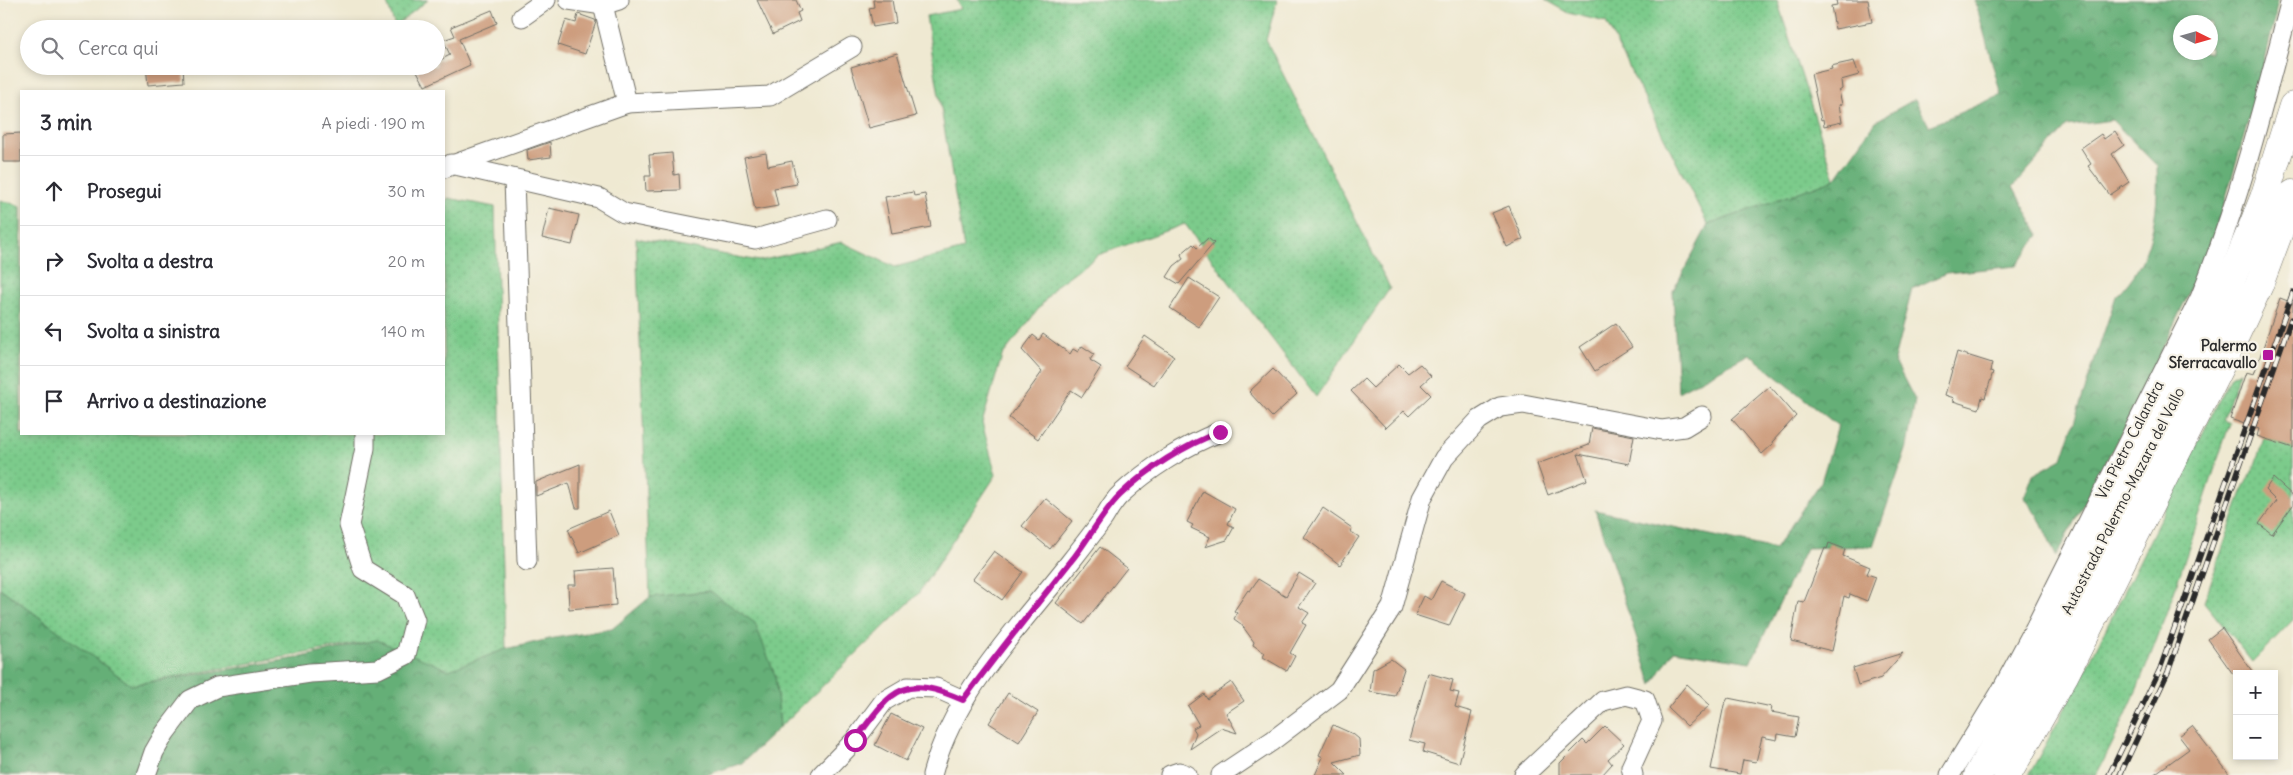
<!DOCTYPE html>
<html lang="it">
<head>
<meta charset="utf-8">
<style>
	:root { --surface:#fff; --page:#f7f7f7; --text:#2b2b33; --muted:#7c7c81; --line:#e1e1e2 }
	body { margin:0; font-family:Delius,sans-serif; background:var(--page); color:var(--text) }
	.controls { position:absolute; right:15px; bottom:15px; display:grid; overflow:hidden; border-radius:0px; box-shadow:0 2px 8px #0003 }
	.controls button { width:45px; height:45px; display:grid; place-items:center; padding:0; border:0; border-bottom:1px solid var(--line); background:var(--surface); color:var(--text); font:25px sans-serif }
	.compass { position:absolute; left:2173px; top:15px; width:45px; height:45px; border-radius:50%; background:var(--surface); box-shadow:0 2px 8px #0003; rotate:95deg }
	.stop { position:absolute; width:15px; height:15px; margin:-11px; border:4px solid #b5179e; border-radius:50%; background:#fff }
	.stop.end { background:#b5179e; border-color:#fff; box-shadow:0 1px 5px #0008 }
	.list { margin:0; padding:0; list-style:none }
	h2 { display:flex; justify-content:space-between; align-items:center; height:65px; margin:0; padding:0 20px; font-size:21px }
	h2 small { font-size:16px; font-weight:400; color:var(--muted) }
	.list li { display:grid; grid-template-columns:32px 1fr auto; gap:15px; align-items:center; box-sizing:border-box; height:70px; padding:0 20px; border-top:1px solid var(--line) }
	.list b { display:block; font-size:19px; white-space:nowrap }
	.list em { font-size:16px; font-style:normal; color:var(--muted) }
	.icon { flex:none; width:28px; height:28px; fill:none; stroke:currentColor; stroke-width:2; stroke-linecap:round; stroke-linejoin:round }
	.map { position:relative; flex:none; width:2293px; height:775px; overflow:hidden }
	.search { position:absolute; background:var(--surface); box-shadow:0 2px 8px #0003; left:20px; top:20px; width:425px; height:55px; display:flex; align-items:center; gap:12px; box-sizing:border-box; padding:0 18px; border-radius:28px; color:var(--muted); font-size:19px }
	.panel { position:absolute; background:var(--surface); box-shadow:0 2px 8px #0003; left:20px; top:90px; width:425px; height:345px; border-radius:0px }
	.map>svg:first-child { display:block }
</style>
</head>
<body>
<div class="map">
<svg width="2293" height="775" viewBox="0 0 2293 775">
	<defs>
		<pattern id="grass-dots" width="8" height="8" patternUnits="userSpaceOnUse" patternTransform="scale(1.25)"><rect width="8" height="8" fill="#7ccb8b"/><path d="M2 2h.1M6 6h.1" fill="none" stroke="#6bae78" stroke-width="1.8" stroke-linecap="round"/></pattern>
		<pattern id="forest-crowns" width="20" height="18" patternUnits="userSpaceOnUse" patternTransform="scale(1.25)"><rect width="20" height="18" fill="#65af77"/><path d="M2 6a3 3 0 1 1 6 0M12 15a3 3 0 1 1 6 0" fill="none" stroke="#538f62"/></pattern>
	</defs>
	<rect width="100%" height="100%" fill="#f7f3e8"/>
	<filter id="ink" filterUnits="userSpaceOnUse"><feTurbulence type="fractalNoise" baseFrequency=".02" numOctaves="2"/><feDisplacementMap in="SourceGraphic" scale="10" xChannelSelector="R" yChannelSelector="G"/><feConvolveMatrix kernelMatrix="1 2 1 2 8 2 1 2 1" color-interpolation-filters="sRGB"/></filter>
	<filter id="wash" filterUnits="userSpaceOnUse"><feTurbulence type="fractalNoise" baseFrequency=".0096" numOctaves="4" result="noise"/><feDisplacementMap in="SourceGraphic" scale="20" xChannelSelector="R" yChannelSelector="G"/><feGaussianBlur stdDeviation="1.12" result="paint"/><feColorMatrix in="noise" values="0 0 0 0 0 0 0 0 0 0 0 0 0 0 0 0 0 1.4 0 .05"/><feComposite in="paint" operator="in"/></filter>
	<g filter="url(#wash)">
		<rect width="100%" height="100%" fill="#efe9d2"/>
		<g fill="url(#grass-dots)" stroke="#547b5b">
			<polygon points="386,0 428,0 395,26"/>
			<polygon points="957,0 1277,0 1266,40 1390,288 1316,397 1185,224 1098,255 1057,285 1002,356 982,423 996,475 918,594 780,727 775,675 710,591 650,597 636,238 759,261 842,242 895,267 964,249 926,16 961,9"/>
			<polygon points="1545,0 1777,0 1835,179 1708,225 1606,22 1568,13"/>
			<polygon points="448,198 495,207 506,649 449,671 377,640 131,685 0,588 0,200 21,206 21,434 444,434 444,205"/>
			<path d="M2240 371 2223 420 2230 423C2191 537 2159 654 2103 762L2096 775H2029L2081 679 2231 376Z"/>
			<polygon points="2264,438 2291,447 2293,444 2293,620 2252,662 2204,602 2244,486 2254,468"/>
		</g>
		<g fill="url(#forest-crowns)" stroke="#486d51" fill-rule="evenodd">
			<path d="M1975 0H2277L2278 5 2261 77 2213 242 2132 413 2056 556 2038 516 2024 497 2033 475 2062 459 2116 296C2152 263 2159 213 2157 166L2112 120 2067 126 2013 187 2039 235 2016 266 1946 273 1912 289 1894 360 1915 400 1907 447 1873 546 1806 548 1751 662 1674 650 1652 685 1595 510 1775 549 1821 482 1838 426 1749 354 1678 392 1673 291 1708 225 1835 179 1876 121 1915 99 1929 126 2001 95ZM2180 22H2210V52H2180Z"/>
			<polygon points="0,588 131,685 297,658 377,640 449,670 506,649 554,638 612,629 650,597 710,591 755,623 775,675 780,727 742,763 706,775 0,775"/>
		</g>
		<g id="blocks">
			<g fill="#cd9d7e">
				<polygon points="757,0 796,0 801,11 797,13 800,21 773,34"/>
				<polygon points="873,0 892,0 896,23 873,27 869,8 874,7"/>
				<polygon points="1836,0 1868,0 1872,22 1835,29 1831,6 1837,5"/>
				<polygon points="492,10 497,23 459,39 470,65 425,86 417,71 427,66 436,66 436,62 450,55 443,40 455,36 451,27"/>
				<polygon points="578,14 595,20 596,22 585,54 558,45 566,20 576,23"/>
				<polygon points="897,53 916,116 869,128 851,67"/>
				<polygon points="1854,61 1859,75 1841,80 1842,89 1839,91 1842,104 1839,105 1842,122 1824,126 1823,119 1821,120 1811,74 1832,69 1831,66"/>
				<polygon points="146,66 183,66 184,82 148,85"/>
				<polygon points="2115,131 2124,145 2112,154 2129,182 2110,195 2088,166 2091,164 2081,148 2101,134 2104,139"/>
				<polygon points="21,133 21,162 3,162 3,134"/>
				<polygon points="550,142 551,157 528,160 527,150"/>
				<polygon points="672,153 674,175 679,174 680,190 646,191 645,176 651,176 649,155"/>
				<polygon points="766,153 768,166 792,161 797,184 774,188 778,206 755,210 744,157"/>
				<polygon points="913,192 914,196 925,194 931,227 892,234 885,197"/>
				<polygon points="1509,206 1523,239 1507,247 1492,213"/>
				<polygon points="549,208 579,215 572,245 542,238"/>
				<polygon points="1208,238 1214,243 1179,284 1167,277 1174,266 1183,259 1181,254 1193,244 1197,248"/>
				<polygon points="1189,278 1219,297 1199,327 1170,308"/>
				<polygon points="2280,298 2293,303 2293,448 2257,436 2259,429 2230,419 2246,372 2254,374"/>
				<polygon points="1616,323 1632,347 1595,371 1580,347"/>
				<polygon points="1043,334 1070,354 1073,349 1078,352 1082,346 1094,354 1090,360 1101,367 1082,397 1071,390 1038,439 1009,418 1042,372 1022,350 1033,335 1039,340"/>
				<polygon points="1145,336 1174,356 1154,385 1125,366"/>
				<polygon points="1957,352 1992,363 1990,371 1993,372 1985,398 1982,397 1979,409 1953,401 1954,398 1945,395"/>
				<polygon points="1399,364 1408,373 1420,364 1431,376 1421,385 1431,395 1409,416 1404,411 1386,428 1351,391 1364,379 1373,388"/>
				<polygon points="1273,369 1297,394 1272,417 1249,392"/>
				<polygon points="1770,386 1796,416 1772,442 1773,444 1762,454 1732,419"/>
				<polygon points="1592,428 1634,436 1629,464 1578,454 1587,480 1548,495 1537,464 1589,445"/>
				<polygon points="580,464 580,508 576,508 569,483 536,496 536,482"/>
				<polygon points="2273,478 2293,496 2293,505 2272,534 2259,524 2276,501 2265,490"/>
				<polygon points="1203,491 1235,509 1228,524 1234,527 1227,540 1205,547 1210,537 1191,528 1193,525 1187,522"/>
				<polygon points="1045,498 1072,521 1050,549 1022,526"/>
				<polygon points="1323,508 1352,528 1350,531 1359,537 1340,565 1304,537"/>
				<polygon points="609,511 619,535 579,553 568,529"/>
				<polygon points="1829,543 1845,549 1843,556 1870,567 1867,574 1876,577 1867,601 1850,594 1849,598 1844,596 1832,651 1791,641 1798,601 1804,602 1825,548 1827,549"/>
				<polygon points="1100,547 1127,568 1083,624 1056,603"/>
				<polygon points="994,551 1023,572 1002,600 973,579"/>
				<polygon points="613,568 616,605 569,609 568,585 576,585 575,571"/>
				<polygon points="1299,573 1315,583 1299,607 1309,613 1302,623 1306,625 1290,653 1295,656 1287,671 1263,657 1265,653 1253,645 1254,642 1241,624 1234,619 1237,613 1234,611 1248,590 1250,591 1258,579 1286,596"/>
				<polygon points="1441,581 1465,593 1449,626 1415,615 1424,596 1431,600"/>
				<polygon points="2222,628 2254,674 2233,674 2208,639"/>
				<polygon points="1903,653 1881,678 1858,685 1853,668"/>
				<polygon points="1391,659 1404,669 1395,696 1370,692 1373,669"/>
				<polygon points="1428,673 1453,680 1450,691 1459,693 1455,707 1472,712 1459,763 1423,752 1425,744 1409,740"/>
				<polygon points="1231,682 1244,701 1226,713 1237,733 1221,728 1190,749 1196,733 1193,728 1199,725 1188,706 1204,694 1207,699"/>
				<polygon points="1687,684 1710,705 1687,726 1668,708"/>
				<polygon points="1008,693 1038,712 1019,742 989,723"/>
				<polygon points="1728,698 1772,707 1771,712 1799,717 1795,737 1778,734 1777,740 1762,737 1756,762 1743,760 1740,774 1711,769 1724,705"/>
				<polygon points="891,714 922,729 906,761 875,745"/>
				<polygon points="1333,725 1353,734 1359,739 1360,755 1334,762 1347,775 1315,775 1323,757 1319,755"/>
				<polygon points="1605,726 1624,744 1608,759 1612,764 1602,775 1560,775 1560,763 1583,740 1587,744"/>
				<polygon points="2192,726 2230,775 2153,775 2189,749 2179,736"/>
			</g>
		</g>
	</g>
	<g filter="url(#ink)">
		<use href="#blocks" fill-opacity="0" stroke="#706e65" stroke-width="1"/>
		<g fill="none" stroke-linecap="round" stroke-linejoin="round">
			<defs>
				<g id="minor">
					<polyline points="569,0 603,5 619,0"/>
					<polyline points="603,5 627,103"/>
					<polyline points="522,17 546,0"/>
					<polyline points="451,164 599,198 624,213 755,239 827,219"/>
					<polyline points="444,168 627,103 770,96 852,47"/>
					<polyline points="514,179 527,561"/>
					<polyline points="146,775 154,752 165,733 190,700 217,687 310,673 378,669 406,655 415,620 405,595 363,569 349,525 365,448 365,434"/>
					<polyline points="821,775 855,740 884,701 908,687 936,688 963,700"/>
					<path d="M932 775C954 691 1019 628 1071 561 1082 547 1093 533 1103 519 1108 511 1113 501 1121 494 1148 469 1184 446 1220 432"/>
					<polyline points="1170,775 1179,772 1187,775"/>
					<polyline points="1221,775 1272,741 1339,690 1392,607 1422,498 1444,458 1479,420 1500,407 1523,404 1662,430 1684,427 1702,416"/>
					<polyline points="1524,775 1603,701 1626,695 1645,700 1652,721 1631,767 1633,775"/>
					<path d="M1950 775 2000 693 2036 626 2200 298C2240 200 2264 102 2291 0"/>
				</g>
				<g id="motorway">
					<polyline points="1978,775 2037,671 2222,303 2264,198 2293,106"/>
					<polyline points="2007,775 2065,674 2235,336 2259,285 2293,194"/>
				</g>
			</defs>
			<use href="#minor" stroke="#706e65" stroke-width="21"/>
			<use href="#motorway" stroke="#706e65" stroke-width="29"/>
			<use href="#minor" stroke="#fff" stroke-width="19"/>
			<use href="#motorway" stroke="#fff" stroke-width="28"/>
			<defs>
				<g id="rail">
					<polyline points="2109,775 2160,669 2293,292"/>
					<polyline points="2120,775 2168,672 2291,319"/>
				</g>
			</defs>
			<use href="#rail" stroke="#2b2b2b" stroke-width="5.5"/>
			<use href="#rail" stroke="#f7f3e8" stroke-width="4" stroke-dasharray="11" stroke-linecap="butt"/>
		</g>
	</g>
	<g fill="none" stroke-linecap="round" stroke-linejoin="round" filter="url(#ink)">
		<path stroke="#b5179e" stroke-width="6" d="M855 740C891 692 901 672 963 700 999 651 1037 604 1075 556 1089 538 1105 509 1120 495 1147 469 1185 445 1220 432"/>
	</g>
	<rect fill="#b5179e" stroke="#f7f3e8" stroke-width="2" x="2262" y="349" width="12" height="12" rx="2.5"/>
	<g text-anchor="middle" stroke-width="4.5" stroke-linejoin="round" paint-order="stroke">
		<g font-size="15" font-weight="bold" fill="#2b2b2b" stroke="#f7f3e8" text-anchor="end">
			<text x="2257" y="351">Palermo<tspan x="2257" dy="17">Sferracavallo</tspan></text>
		</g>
		<g font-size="15" fill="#2b2b2b" stroke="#f7f3e8">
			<text transform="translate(2130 440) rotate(-63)" y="5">Via Pietro Calandra</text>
			<text transform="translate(2123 501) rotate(-63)" y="5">Autostrada Palermo-Mazara del Vallo</text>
		</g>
	</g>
</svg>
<div class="controls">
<button>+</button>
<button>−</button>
</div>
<svg class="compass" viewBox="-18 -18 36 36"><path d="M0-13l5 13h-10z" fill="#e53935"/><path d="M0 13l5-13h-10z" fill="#7c7c81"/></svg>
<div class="stop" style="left:855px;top:740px"></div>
<div class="stop end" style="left:1220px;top:432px"></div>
<div class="search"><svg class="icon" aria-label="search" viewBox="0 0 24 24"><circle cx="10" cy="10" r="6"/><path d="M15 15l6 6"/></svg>Cerca qui</div>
<section class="panel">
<h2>3 min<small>A piedi · 190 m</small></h2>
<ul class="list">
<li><svg class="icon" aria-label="ahead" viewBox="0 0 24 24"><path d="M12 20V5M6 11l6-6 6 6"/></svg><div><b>Prosegui</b></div><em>30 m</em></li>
<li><svg class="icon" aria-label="right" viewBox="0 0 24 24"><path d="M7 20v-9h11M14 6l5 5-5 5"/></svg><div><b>Svolta a destra</b></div><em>20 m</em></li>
<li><svg class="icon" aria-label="left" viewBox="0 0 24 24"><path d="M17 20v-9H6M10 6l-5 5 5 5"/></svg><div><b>Svolta a sinistra</b></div><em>140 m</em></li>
<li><svg class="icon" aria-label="arrive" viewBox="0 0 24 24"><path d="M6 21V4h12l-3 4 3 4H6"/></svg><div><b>Arrivo a destinazione</b></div></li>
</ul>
</section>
</div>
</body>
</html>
